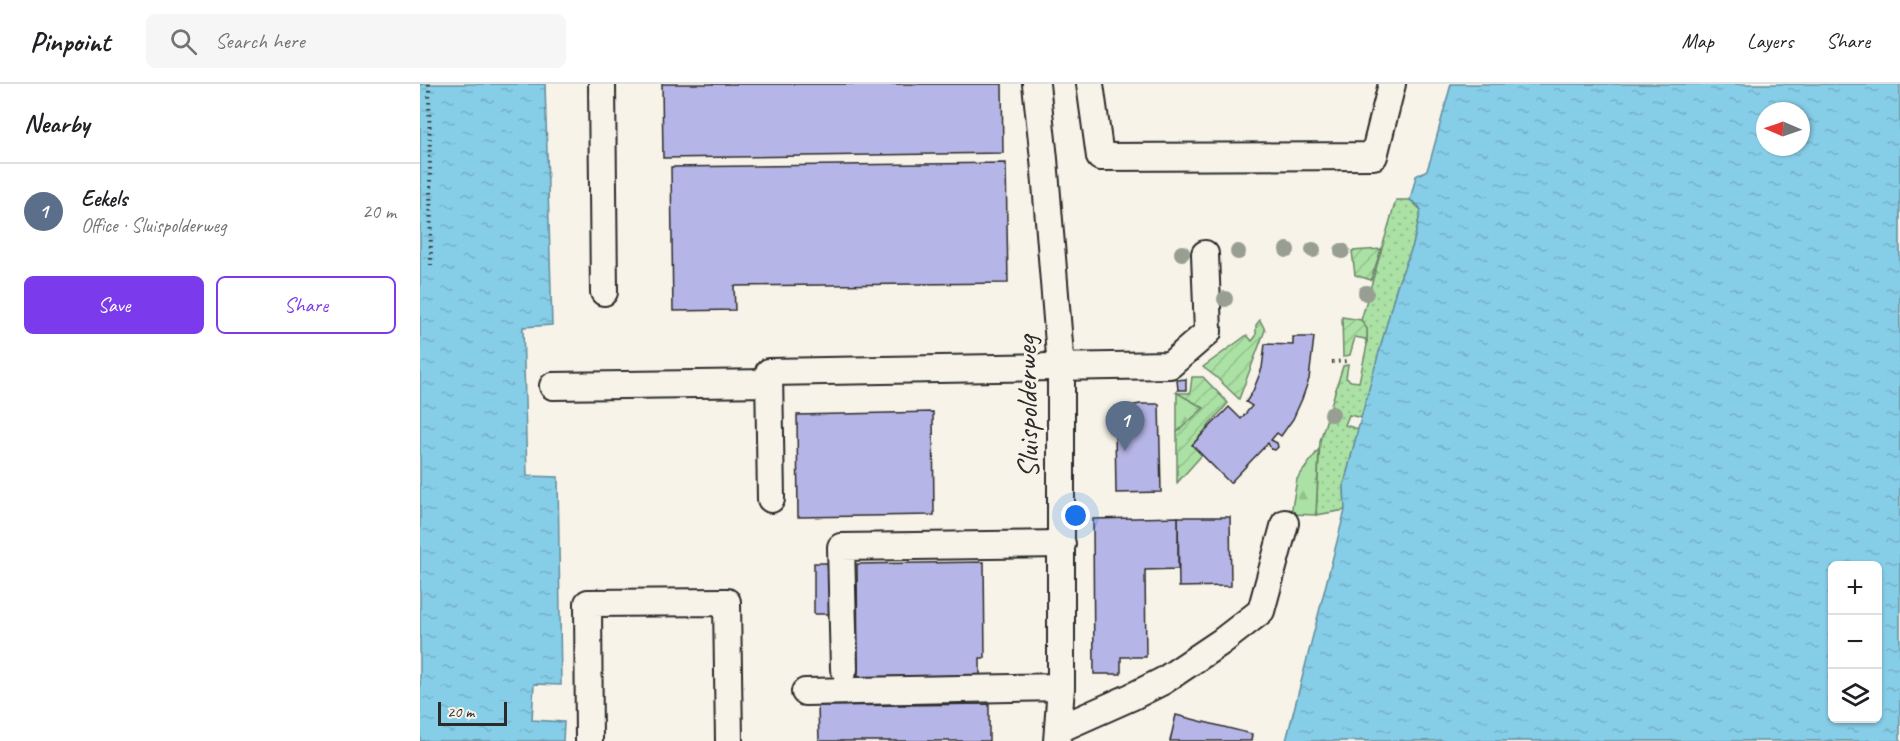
<!DOCTYPE html>
<html lang="en">
<head>
<meta charset="utf-8">
<style>
	:root { --surface:#fff; --page:#f6f6f6; --text:#202124; --muted:#757577; --line:#e0e0e0; --accent:#7c3aed }
	body { margin:0; font-family:Caveat,sans-serif; background:var(--page); color:var(--text) }
	.controls { position:absolute; right:18px; bottom:18px; display:grid; overflow:hidden; border-radius:9px; box-shadow:0 2px 4px #0004 }
	.controls button { width:54px; height:54px; display:grid; place-items:center; padding:0; border:0; border-bottom:2px solid var(--line); background:var(--surface); color:var(--text); font:30px sans-serif }
	.compass { position:absolute; left:1336px; top:18px; width:54px; height:54px; border-radius:50%; background:var(--surface); box-shadow:0 2px 4px #0004; rotate:272deg }
	.scale { position:absolute; left:18px; bottom:15px; width:69px; box-sizing:border-box; padding-left:6px; border:3px solid #2b2b2b; border-top:0; font-size:16px; line-height:21px; white-space:nowrap; color:#2b2b2b; -webkit-text-stroke:4px #f7f3e8; paint-order:stroke }
	.you { position:absolute; left:656px; top:432px; width:21px; height:21px; margin:-15px; border:4px solid #fff; border-radius:50%; background:#1a73e8; box-shadow:0 0 0 9px #1a73e833 }
	.badge { display:grid; place-items:center; width:39px; height:39px; border-radius:50%; background:var(--accent); color:#fff; font-size:20px; font-weight:700 }
	.pin { position:absolute; translate:-50% -50px; filter:drop-shadow(0 2px 3px #0008) }
	.pin::after { content:''; position:absolute; top:32px; width:21px; height:18px; background:inherit; clip-path:polygon(0 0,100% 0,50% 100%) }
	.list { margin:0; padding:0; list-style:none }
	h2 { display:flex; justify-content:space-between; align-items:center; height:78px; margin:0; padding:0 24px; font-size:26px }
	h2 small { font-size:20px; font-weight:400; color:var(--muted) }
	.list li { display:grid; grid-template-columns:39px 1fr auto; gap:18px; align-items:center; box-sizing:border-box; height:96px; padding:0 24px; border-top:2px solid var(--line) }
	.list b { display:block; font-size:22px; white-space:nowrap }
	.list p { margin:0; font-size:20px; white-space:nowrap; color:var(--muted) }
	.list em { font-size:20px; font-style:normal; color:var(--muted) }
	.actions { display:flex; gap:12px; padding:18px 24px }
	.actions a { flex:1; padding:14px 0; border:2px solid var(--accent); border-radius:9px; text-align:center; font-size:21px; color:var(--accent) }
	.actions .main { background:var(--accent); color:#fff }
	.icon { flex:none; width:33px; height:33px; fill:none; stroke:currentColor; stroke-width:2; stroke-linecap:round; stroke-linejoin:round }
	.map { position:relative; flex:none; width:1480px; height:657px; overflow:hidden }
	header { display:flex; align-items:center; gap:36px; box-sizing:border-box; height:84px; padding:0 30px; background:var(--surface); border-bottom:2px solid var(--line) }
	header strong { font-size:28px }
	nav { display:flex; gap:33px; margin-inline-start:auto; font-size:21px }
	.search { width:420px; height:54px; background:var(--page); display:flex; align-items:center; gap:15px; box-sizing:border-box; padding:0 21px; border-radius:9px; color:var(--muted); font-size:22px }
	main { display:flex }
	aside { flex:1; background:var(--surface) }
	.map>svg:first-child { display:block }
</style>
</head>
<body>
<header>
<strong>Pinpoint</strong>
<div class="search"><svg class="icon" aria-label="search" viewBox="0 0 24 24"><circle cx="10" cy="10" r="6"/><path d="M15 15l6 6"/></svg>Search here</div>
<nav><a>Map</a><a>Layers</a><a>Share</a></nav>
</header>
<main>
<aside>
<h2>Nearby<small></small></h2>
<ul class="list">
<li><span class="badge" style="background:#5c6f8a">1</span><div><b>Eekels</b><p>Office · Sluispolderweg</p></div><em>20 m</em></li>
</ul>
<div class="actions"><a class="main">Save</a><a>Share</a></div>
</aside>
<div class="map">
<svg width="1480" height="657" viewBox="0 0 1480 657">
	<defs>
		<pattern id="grass-dots" width="8" height="8" patternUnits="userSpaceOnUse" patternTransform="scale(1.5)"><rect width="8" height="8" fill="#abe1a4"/><path d="M2 2h.1M6 6h.1" fill="none" stroke="#93c18d" stroke-width="1.8" stroke-linecap="round"/></pattern>
		<pattern id="forest-firs" width="22" height="20" patternUnits="userSpaceOnUse" patternTransform="scale(1.5)"><rect width="22" height="20" fill="#abe1a4"/><path d="M5 1l3.5 6h-7zM16 11l3.5 6h-7z" fill="#93c18d"/></pattern>
		<pattern id="garden-furrows" width="10" height="10" patternUnits="userSpaceOnUse" patternTransform="scale(1.5)"><rect width="10" height="10" fill="#abe1a4"/><path d="M-1 1l2-2M0 10L10 0M9 11l2-2" fill="none" stroke="#93c18d"/></pattern>
		<pattern id="water-ripples" width="26" height="14" patternUnits="userSpaceOnUse" patternTransform="scale(1.5)"><rect width="26" height="14" fill="#86cde7"/><path d="M2 4q2-2 4 0t4 0M15 11q2-2 4 0t4 0" fill="none" stroke="#74b0c6"/></pattern>
	</defs>
	<rect width="100%" height="100%" fill="#f7f3e8"/>
	<filter id="ink" filterUnits="userSpaceOnUse"><feTurbulence type="fractalNoise" baseFrequency=".0167" numOctaves="2"/><feDisplacementMap in="SourceGraphic" scale="12" xChannelSelector="R" yChannelSelector="G"/><feConvolveMatrix kernelMatrix="1 2 1 2 8 2 1 2 1" color-interpolation-filters="sRGB"/></filter>
	<g filter="url(#ink)">
		<polygon fill="url(#grass-dots)" stroke="#6b8668" stroke-width="1.5" points="976,116 990,116 1001,126 993,161 977,202 942,334 929,331 925,341 938,345 924,401 925,426 896,431 900,357 923,282 928,281 926,294 931,297 939,298 947,261 947,245 941,236"/>
		<g fill="url(#forest-firs)" stroke="#6b8668" stroke-width="1.5">
			<polygon points="757,308 784,324 757,348"/>
			<polygon points="899,365 896,431 871,430 877,395"/>
		</g>
		<g fill="url(#garden-furrows)" stroke="#6b8668" stroke-width="1.5">
			<polygon points="961,165 951,196 935,191 932,167"/>
			<polygon points="922,233 941,236 947,245 947,261 945,255 935,253 930,271 923,273"/>
			<polygon points="840,236 845,246 819,315 796,293 783,283 827,251 832,257 836,252 836,241"/>
			<polygon points="772,293 783,293 808,319 773,360 782,371 757,399 757,348 784,324 757,309 770,309"/>
		</g>
		<g fill="url(#water-ripples)" stroke="#628c9c" stroke-width="1.5" fill-rule="evenodd">
			<polygon points="0,0 125,0 132,241 103,243 107,392 138,393 141,601 114,600 112,636 144,638 143,657 0,657"/>
			<path d="M1031 0H1480V657H866L925 426 924 401 938 345 977 202 993 161 1001 126 998 121 990 116 996 92 1007 86 1011 74ZM1345 27H1381V63H1345ZM1412 482H1458V634H1412Z"/>
		</g>
		<g fill="#b6b5e7" stroke="#2b2b2b" stroke-width="1.5">
			<polygon points="242,0 582,0 583,69 243,74"/>
			<polygon points="586,79 588,199 314,202 315,226 253,227 251,83"/>
			<polygon points="873,253 894,253 889,295 882,315 873,335 861,352 857,349 851,356 857,359 858,363 855,366 851,365 848,359 810,399 772,361 809,323 821,335 832,322 826,318 833,307 842,284 845,260 873,261"/>
			<polygon points="766,295 766,306 758,306 757,296"/>
			<polygon points="720,320 739,320 741,408 696,409 695,342 690,342 694,333 702,326 710,322"/>
			<polygon points="513,328 514,431 378,433 377,331"/>
			<polygon points="758,433 810,433 811,502 759,503"/>
			<polygon points="758,433 758,485 725,486 726,573 701,573 701,590 674,590 673,435"/>
			<polygon points="564,478 565,574 560,574 560,591 438,593 437,480"/>
			<rect x="394" y="479" width="19" height="51"/>
			<polygon points="569,620 569,657 399,657 398,622"/>
			<polygon points="756,631 832,650 831,657 750,657"/>
		</g>
		<g fill="none" stroke-linecap="round" stroke-linejoin="round">
			<defs>
				<g id="minor">
					<polyline points="182,0 184,208"/>
					<polyline points="616,0 624,75 641,284 641,603 637,657"/>
					<polyline points="670,0 680,73 954,72 972,0"/>
					<polyline points="133,302 349,299"/>
					<polyline points="351,415 349,288 750,281 788,248 785,170"/>
					<polyline points="424,585 421,463 642,460"/>
					<polyline points="385,608 641,603"/>
					<polyline points="639,645 711,613 743,597 801,558 841,527 865,439"/>
					<polyline points="169,657 168,519 307,518 309,657"/>
				</g>
			</defs>
			<use href="#minor" stroke="#2b2b2b" stroke-width="30"/>
			<g stroke="#2b2b2b" stroke-width="4" stroke-dasharray="1.5 4.5" stroke-linecap="butt">
				<polyline points="9,0 11,181"/>
				<polyline points="912,278 929,277"/>
			</g>
			<use href="#minor" stroke="#f7f3e8" stroke-width="26"/>
		</g>
		<g fill="#989e91">
			<circle cx="867" cy="166" r="8"/>
			<circle cx="893" cy="166" r="8"/>
			<circle cx="922" cy="167" r="8"/>
			<circle cx="818" cy="168" r="8"/>
			<circle cx="762" cy="169" r="8"/>
			<circle cx="946" cy="209" r="8"/>
			<circle cx="805" cy="215" r="8"/>
			<circle cx="912" cy="330" r="8"/>
		</g>
	</g>
	<g text-anchor="middle" stroke-width="6" stroke-linejoin="round" paint-order="stroke">
		<g font-size="30" fill="#2b2b2b" stroke="#f7f3e8">
			<text transform="translate(607 323) rotate(-91)" y="10">Sluispolderweg</text>
		</g>
	</g>
</svg>
<div class="controls">
<button>+</button>
<button>−</button>
<button><svg class="icon" aria-label="layers" viewBox="0 0 24 24"><path d="M12 4l9 5-9 5-9-5zM3 14l9 5 9-5"/></svg></button>
</div>
<svg class="compass" viewBox="-18 -18 36 36"><path d="M0-13l5 13h-10z" fill="#e53935"/><path d="M0 13l5-13h-10z" fill="#757577"/></svg>
<div class="scale">20 m</div>
<div class="you"></div>
<div class="pin badge" style="left:705px;top:367px;background:#5c6f8a">1</div>
</div>
</main>
</body>
</html>
